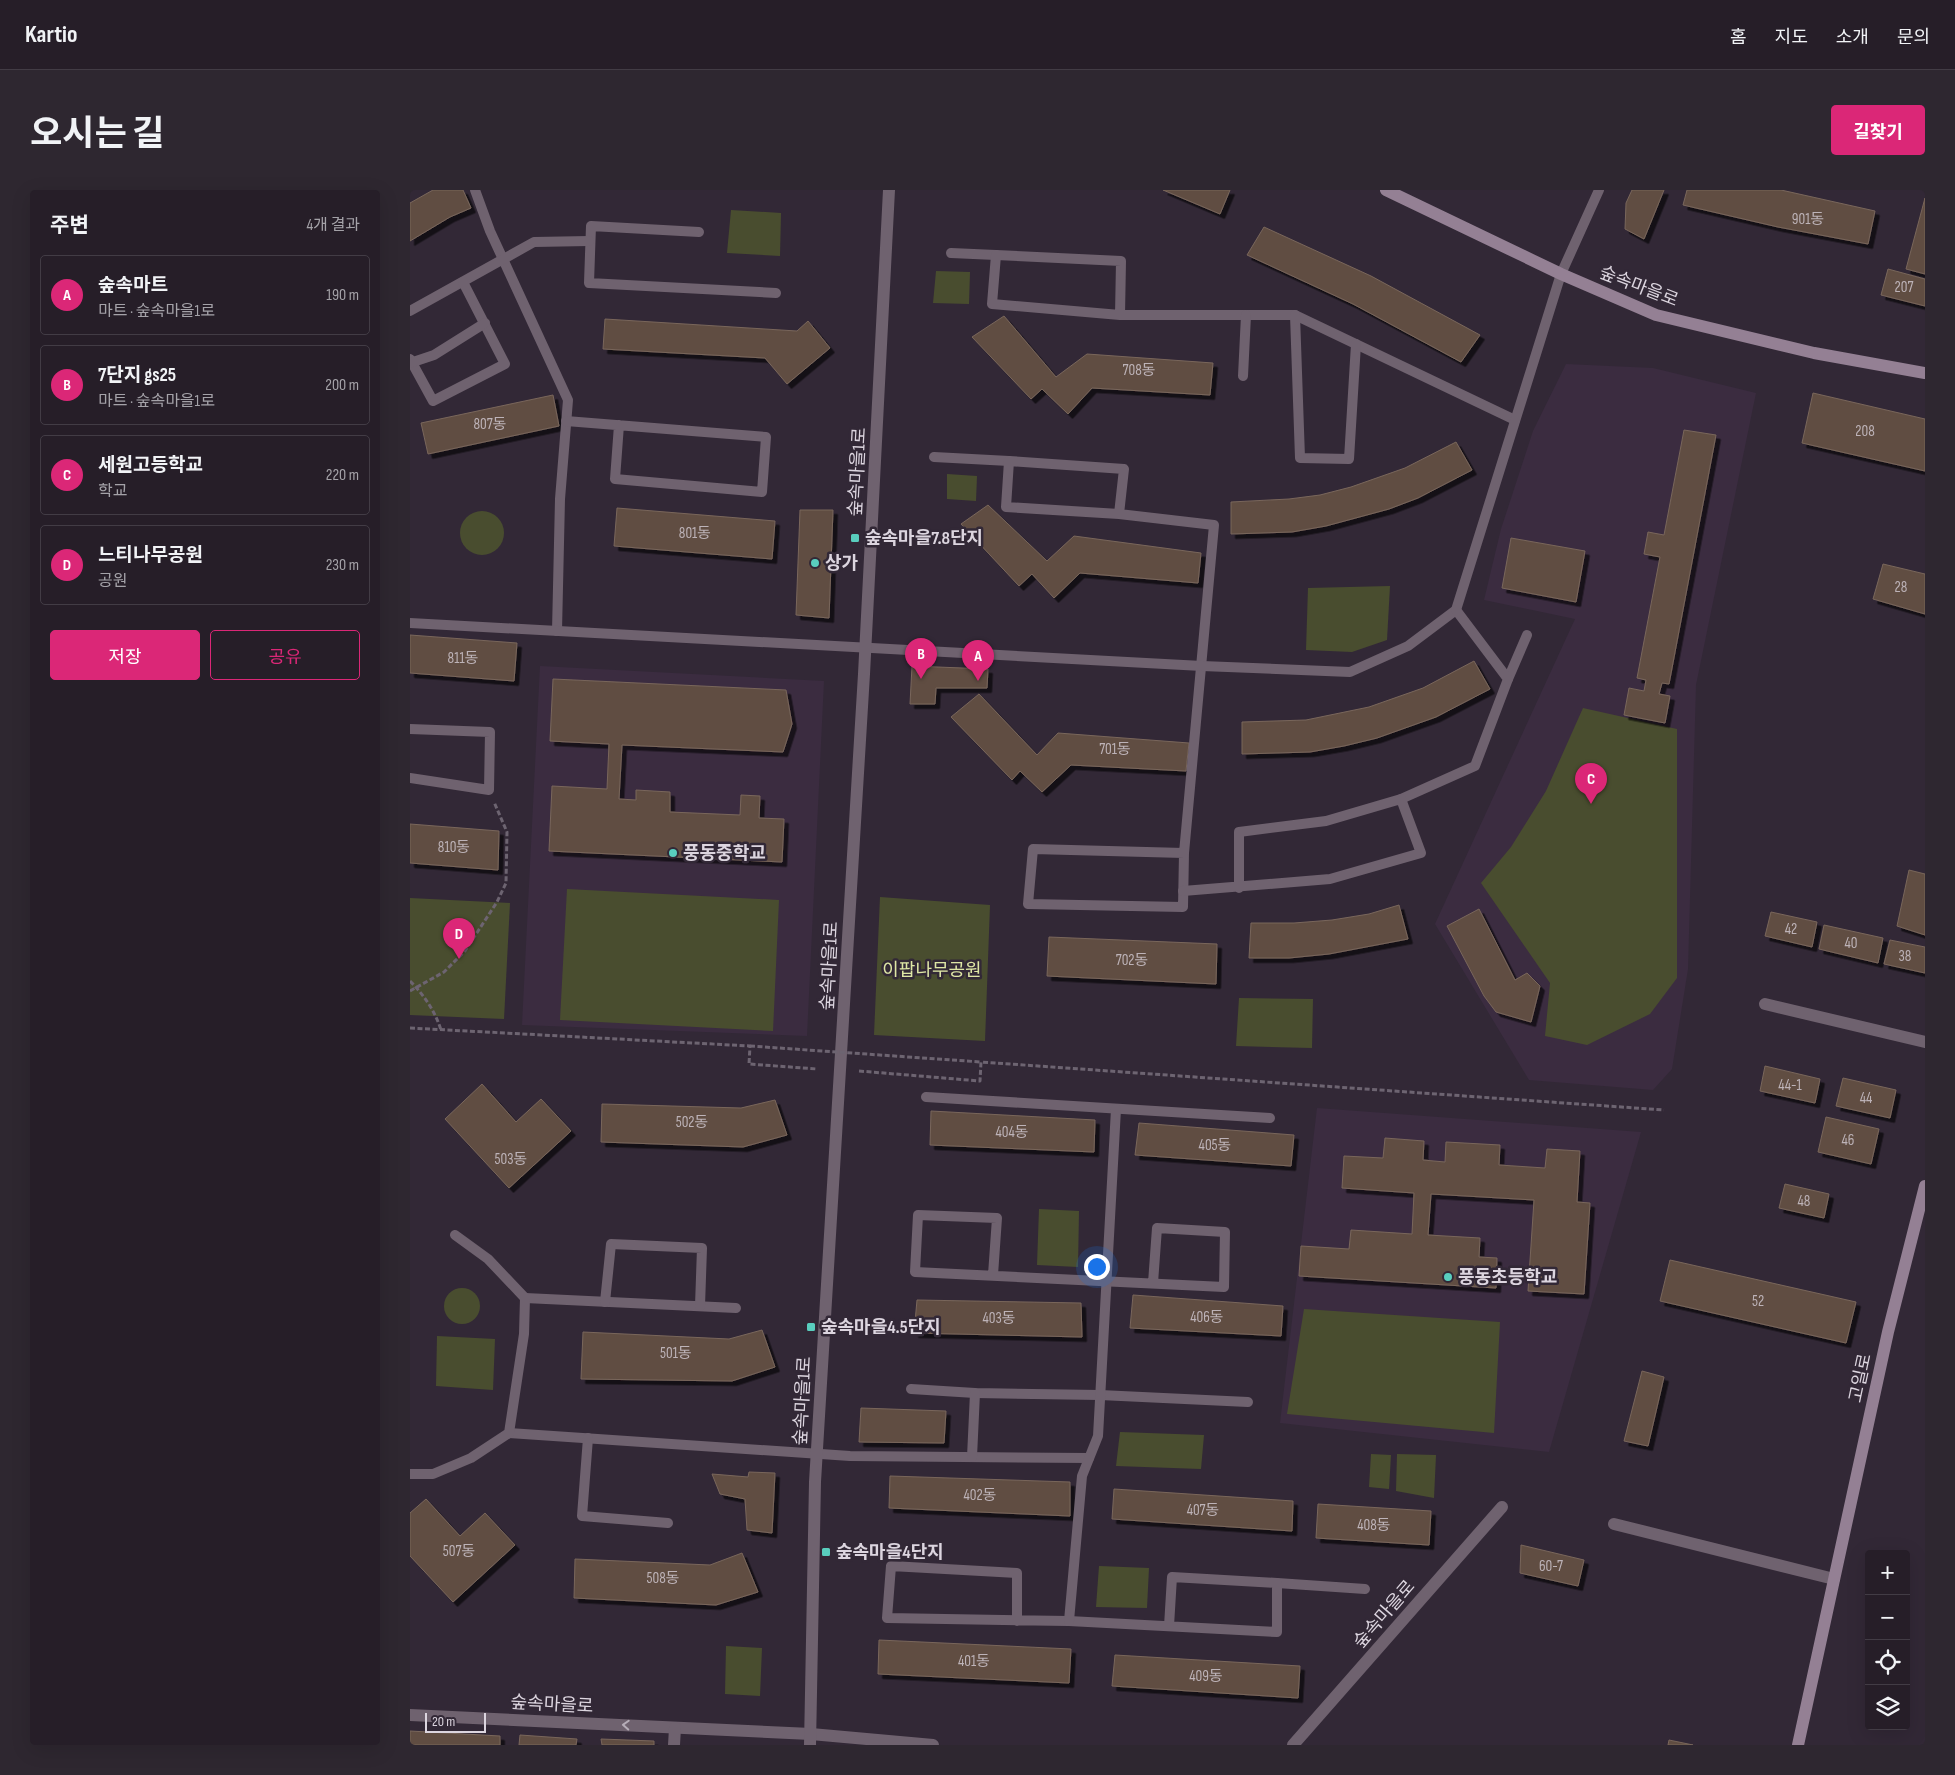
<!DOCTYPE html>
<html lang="ko">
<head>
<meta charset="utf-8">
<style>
	:root { --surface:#261e28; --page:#2e2730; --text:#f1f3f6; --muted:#a4a2a8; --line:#423c45; --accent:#db2777 }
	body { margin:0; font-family:"Sofia Sans Condensed","Noto Sans KR",sans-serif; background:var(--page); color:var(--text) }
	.controls { position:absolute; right:15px; bottom:15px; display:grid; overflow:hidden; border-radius:5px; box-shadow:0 5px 20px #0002 }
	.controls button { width:45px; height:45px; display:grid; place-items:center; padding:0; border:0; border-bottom:1px solid var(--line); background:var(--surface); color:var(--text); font:25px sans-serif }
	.scale { position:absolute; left:15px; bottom:12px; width:61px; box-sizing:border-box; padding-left:5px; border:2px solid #dcd5df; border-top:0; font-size:14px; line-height:18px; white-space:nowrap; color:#dcd5df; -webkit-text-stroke:4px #322836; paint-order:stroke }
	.you { position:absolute; left:686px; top:1076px; width:18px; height:18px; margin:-12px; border:4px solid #fff; border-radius:50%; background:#1a73e8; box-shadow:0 0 0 8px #1a73e833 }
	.badge { display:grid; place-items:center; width:32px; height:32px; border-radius:50%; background:var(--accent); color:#fff; font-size:16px; font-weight:700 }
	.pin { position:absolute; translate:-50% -41px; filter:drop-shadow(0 1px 2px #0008) }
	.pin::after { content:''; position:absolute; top:26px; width:18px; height:15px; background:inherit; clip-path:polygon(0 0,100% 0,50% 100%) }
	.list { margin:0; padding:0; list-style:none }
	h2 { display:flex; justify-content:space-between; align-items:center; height:65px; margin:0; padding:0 20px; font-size:21px }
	h2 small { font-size:16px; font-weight:400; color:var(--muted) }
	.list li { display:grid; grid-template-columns:32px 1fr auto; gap:15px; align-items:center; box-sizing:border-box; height:80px; margin:0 10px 10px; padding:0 10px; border:1px solid var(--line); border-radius:5px }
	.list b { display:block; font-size:19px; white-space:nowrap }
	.list p { margin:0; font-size:16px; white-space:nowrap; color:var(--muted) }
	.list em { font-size:16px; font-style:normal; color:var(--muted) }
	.actions { display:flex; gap:10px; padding:15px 20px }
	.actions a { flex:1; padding:11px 0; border:1px solid var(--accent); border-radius:5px; text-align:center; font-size:18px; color:var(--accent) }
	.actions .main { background:var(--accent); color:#fff }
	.icon { flex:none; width:28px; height:28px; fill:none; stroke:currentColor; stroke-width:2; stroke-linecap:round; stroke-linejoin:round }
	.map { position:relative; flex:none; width:1515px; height:1555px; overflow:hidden; border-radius:5px }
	header { display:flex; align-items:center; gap:30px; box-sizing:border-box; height:70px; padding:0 25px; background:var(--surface); border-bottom:1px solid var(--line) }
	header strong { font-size:24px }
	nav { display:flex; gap:28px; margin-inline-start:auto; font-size:18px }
	.intro { display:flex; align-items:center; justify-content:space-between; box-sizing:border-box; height:120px; padding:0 30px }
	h1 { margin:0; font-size:35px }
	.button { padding:12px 22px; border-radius:5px; background:var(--accent); color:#fff; font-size:18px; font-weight:700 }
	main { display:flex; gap:30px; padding:0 30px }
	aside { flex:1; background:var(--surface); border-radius:5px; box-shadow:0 5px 20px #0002 }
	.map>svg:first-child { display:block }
</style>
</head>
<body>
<header>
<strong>Kartio</strong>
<nav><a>홈</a><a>지도</a><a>소개</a><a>문의</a></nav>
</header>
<div class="intro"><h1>오시는 길</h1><a class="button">길찾기</a></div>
<main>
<aside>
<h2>주변<small>4개 결과</small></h2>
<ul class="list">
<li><span class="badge">A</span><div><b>숲속마트</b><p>마트 · 숲속마을1로</p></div><em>190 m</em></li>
<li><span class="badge">B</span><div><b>7단지 gs25</b><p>마트 · 숲속마을1로</p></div><em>200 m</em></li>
<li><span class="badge">C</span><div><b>세원고등학교</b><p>학교</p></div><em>220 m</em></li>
<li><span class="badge">D</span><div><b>느티나무공원</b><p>공원</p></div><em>230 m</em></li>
</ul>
<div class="actions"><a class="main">저장</a><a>공유</a></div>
</aside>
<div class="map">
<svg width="1515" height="1555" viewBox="0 0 1515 1555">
	<defs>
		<filter id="shadow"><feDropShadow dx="4.5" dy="4.5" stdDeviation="0" flood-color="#0009"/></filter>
	</defs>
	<rect width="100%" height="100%" fill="#322836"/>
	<g fill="#3b2c40">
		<polygon points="1156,174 1243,178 1346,203 1286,495 1278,779 1262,879 1243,900 1119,890 1025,734 1165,429 1074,410 1091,339 1123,241"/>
		<polygon points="130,476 414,491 397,846 112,835"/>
		<polygon points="907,918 1231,942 1139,1262 870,1233"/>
	</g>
	<g fill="#494d2f">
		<polygon points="321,20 371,23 370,66 317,63"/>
		<polygon points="526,81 560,82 559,114 523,113"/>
		<polygon points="537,284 567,286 566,311 537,309"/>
		<circle cx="72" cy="343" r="22"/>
		<polygon points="980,396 977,450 942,462 896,460 898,398"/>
		<polygon points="1173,518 1267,539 1267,788 1240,824 1177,855 1135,846 1140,793 1071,693 1101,657 1136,601"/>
		<polygon points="157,699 369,710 363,841 150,830"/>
		<polygon points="470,707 580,715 575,851 464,845"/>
		<polygon points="0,708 100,713 94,829 0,825"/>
		<polygon points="829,808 903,809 902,858 826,856"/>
		<polygon points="629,1019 669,1021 668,1077 627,1075"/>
		<circle cx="52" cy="1116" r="18"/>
		<polygon points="894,1119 1090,1132 1084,1243 877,1224"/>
		<polygon points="27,1146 85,1149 83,1200 26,1196"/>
		<polygon points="710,1242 794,1245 791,1279 706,1276"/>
		<polygon points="961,1264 981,1265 979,1299 959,1297"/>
		<polygon points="987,1264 1026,1265 1024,1308 986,1301"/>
		<polygon points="689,1376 739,1378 737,1418 686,1417"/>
		<polygon points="316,1456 352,1458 350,1506 315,1504"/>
	</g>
	<g fill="#604e43" stroke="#79665b" filter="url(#shadow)">
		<polygon points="23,0 53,0 61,18 40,27 0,51 0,13"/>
		<polygon points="753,0 820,0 810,24"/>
		<polygon points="1222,0 1254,0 1234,49 1215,39 1216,13"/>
		<polygon points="1277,0 1371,0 1465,21 1458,54 1368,37 1273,15"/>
		<polygon points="1515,8 1515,84 1496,79"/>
		<polygon points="854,37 961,86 1070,145 1051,172 943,114 837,65"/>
		<polygon points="1478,79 1515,89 1515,116 1471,105"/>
		<polygon points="594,126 646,187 677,164 803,173 800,205 682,198 658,224 632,199 621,209 562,147"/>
		<polygon points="195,129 387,141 398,131 420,158 377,194 355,168 193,159"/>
		<polygon points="1403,203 1515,229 1515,281 1392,253"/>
		<polygon points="143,205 149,236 18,264 11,233"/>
		<polygon points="1274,240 1306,245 1259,494 1252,493 1249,504 1260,506 1255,533 1214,525 1219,498 1234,501 1236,490 1227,488 1250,367 1234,364 1238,342 1254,345"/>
		<polygon points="1046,252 1062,280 1008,308 979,319 916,336 882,342 821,344 821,312 879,309 910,305 941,297 995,278"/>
		<polygon points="578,315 637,371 664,346 791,363 788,393 670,383 644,408 622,384 609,396 551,334"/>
		<polygon points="207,318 365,331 362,369 204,356"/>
		<polygon points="390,320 423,320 419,428 386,425"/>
		<polygon points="1101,348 1175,361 1166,412 1092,398"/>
		<polygon points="1473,374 1515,384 1515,424 1463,409"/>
		<polygon points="0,445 107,453 104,491 0,483"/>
		<polygon points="1064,471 1080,499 1026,527 967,548 934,556 900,562 832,564 832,532 896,530 959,517 1013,498"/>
		<polygon points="502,476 578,479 577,498 526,498 525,514 500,514"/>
		<polygon points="143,489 376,500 382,534 373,562 212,555 209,609 226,610 226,600 260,602 260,622 330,625 331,605 350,606 349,628 374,629 372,672 139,661 142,596 197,599 199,554 140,551"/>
		<polygon points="569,504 627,565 648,543 779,553 776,581 661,575 632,602 610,581 602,590 541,527"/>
		<polygon points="0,634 89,641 88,680 0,673"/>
		<polygon points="1499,680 1515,684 1515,745 1487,736"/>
		<polygon points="989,715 998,749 919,764 879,768 839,768 841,733 884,733 922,730 959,724"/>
		<polygon points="1069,719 1105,790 1117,783 1130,796 1121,832 1086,822 1074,806 1037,736"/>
		<polygon points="1361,722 1407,732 1402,757 1355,746"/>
		<polygon points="1414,735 1473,748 1468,773 1409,759"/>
		<polygon points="639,747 807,754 806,794 637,786"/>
		<polygon points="1480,750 1515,757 1515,783 1474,774"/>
		<polygon points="1355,876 1410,889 1405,913 1350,901"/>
		<polygon points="1433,888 1486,900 1480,928 1426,916"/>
		<polygon points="72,894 106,932 131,909 161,941 99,998 35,929"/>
		<polygon points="365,910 377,945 333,957 191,952 192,914 331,918"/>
		<polygon points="521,921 685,930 684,962 520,955"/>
		<polygon points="1416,927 1469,939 1461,974 1408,962"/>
		<polygon points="729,933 884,945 881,976 725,965"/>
		<polygon points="975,948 1014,951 1013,970 1035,972 1036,952 1090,955 1089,975 1135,978 1137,959 1170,961 1167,1012 1180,1013 1174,1104 1118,1101 1124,1010 1021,1004 1018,1045 1070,1048 1069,1067 1087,1068 1086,1098 889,1086 891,1056 939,1059 941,1040 1002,1044 1004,1003 932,998 934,966 973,968"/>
		<polygon points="1375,994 1419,1004 1414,1028 1369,1018"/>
		<polygon points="1260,1070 1446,1112 1436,1153 1250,1111"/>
		<polygon points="723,1105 873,1116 871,1146 720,1138"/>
		<polygon points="507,1110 671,1113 672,1147 504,1143"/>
		<polygon points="352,1140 365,1177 322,1191 171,1189 173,1142 319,1149"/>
		<polygon points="1232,1181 1254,1187 1238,1256 1214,1251"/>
		<polygon points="451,1218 536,1221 534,1253 449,1252"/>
		<polygon points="339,1282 365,1283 362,1343 337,1340 335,1309 310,1304 302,1284 338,1287"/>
		<polygon points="480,1286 660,1292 660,1326 479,1318"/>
		<polygon points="704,1299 883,1311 882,1341 702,1329"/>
		<polygon points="16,1309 50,1346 75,1323 105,1355 43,1412 0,1366 0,1323"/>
		<polygon points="908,1314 1021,1321 1019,1355 906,1348"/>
		<polygon points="1111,1355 1174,1370 1168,1396 1110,1383"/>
		<polygon points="332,1363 348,1402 306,1415 164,1408 165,1369 300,1375"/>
		<polygon points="469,1450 661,1459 659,1493 468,1484"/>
		<polygon points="705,1465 890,1476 888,1508 702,1496"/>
		<polygon points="0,1541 90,1546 90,1555 0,1555"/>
		<polygon points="110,1545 167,1549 166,1555 109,1555"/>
		<polygon points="191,1549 244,1551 244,1555 192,1555"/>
		<polygon points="1259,1550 1283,1555 1258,1555"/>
	</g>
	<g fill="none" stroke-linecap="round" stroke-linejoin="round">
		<g stroke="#6d6471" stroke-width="3" stroke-dasharray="5 2.5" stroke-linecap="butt">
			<path d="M0 791C14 805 25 821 31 840"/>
			<polyline points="0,801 34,782 55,761 87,712 96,693 97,642 84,612"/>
			<polyline points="0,838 340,856 339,874 407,879"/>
			<polyline points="449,881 570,891 571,872 1254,920"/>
		</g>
		<g stroke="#6f626f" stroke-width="10">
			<polyline points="65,0 80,41 158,210 150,309 147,441"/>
			<polyline points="289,42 181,36 179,93 366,103"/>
			<polyline points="541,63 586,65"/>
			<polyline points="0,121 124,52 179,51"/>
			<polyline points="710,125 711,71 586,65 582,114 710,125 885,125 1105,230"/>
			<polyline points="885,125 890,268 939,269 946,154"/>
			<polyline points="0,169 23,211 95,174 53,92"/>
			<polyline points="0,173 24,165 75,133"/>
			<polyline points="833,186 836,125"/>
			<polyline points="156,231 356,247 352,302 205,289 209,235"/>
			<polyline points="524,267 599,271"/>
			<polyline points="709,324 714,279 599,271 596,317 709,324 804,335 774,663 623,659 618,714 773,717 774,663"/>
			<polyline points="0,433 792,476 940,482 998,456 1046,420 1151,84 1189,0"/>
			<polyline points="1098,489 1117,445"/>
			<polyline points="0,539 80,542 79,600 0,588"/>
			<polyline points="991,609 1065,576 1098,489 1046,420"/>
			<polyline points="773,701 920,689 1011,663 991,609 916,631 829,642 829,698"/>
			<polyline points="516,907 860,928"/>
			<polyline points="583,1085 587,1028 508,1025 505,1082 814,1097 815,1042 747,1038 743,1093"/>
			<polyline points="115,1108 326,1118"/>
			<polyline points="195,1112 201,1054 292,1058 290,1116"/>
			<polyline points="501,1199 565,1203 690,1205 838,1212"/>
			<polyline points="99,1243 440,1266 679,1268"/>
			<polyline points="178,1248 172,1326 258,1333"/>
			<polyline points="562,1267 565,1203"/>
			<polyline points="0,1284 23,1284 61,1268 99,1243 114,1144 115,1108 78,1069 45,1045"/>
			<polyline points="867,1393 955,1399"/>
			<polyline points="607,1431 607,1383 481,1376 477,1428 659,1431 867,1442 867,1393 762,1387 759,1436"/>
			<polyline points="659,1431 672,1286 688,1246 706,919"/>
		</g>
		<g stroke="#6f626f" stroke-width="12">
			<polyline points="1355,814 1515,852"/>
			<polyline points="1204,1334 1424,1389"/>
			<polyline points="0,1525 401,1544 523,1555"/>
			<polyline points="264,1555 265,1538"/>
			<polyline points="883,1555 1092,1317"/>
		</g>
		<polyline stroke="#6f626f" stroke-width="12" points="400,1555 405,1292 454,484 479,0"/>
		<g stroke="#948094" stroke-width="12">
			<polyline points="976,0 1151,84 1246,125 1404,163 1515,183"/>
			<polyline points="1388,1555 1478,1142 1515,996"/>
		</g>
		<polyline stroke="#6d6471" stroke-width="3" stroke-dasharray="5 2.5" stroke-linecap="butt" points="340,856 571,872"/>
	</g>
	<defs><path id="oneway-chevron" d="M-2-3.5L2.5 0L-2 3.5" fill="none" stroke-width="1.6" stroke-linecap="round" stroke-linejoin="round" transform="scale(1.25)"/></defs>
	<use stroke="#b6adb8" href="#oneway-chevron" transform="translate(216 1535) rotate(-177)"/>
	<g fill="#59cebe" stroke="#322836" stroke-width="2">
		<rect x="440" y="343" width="10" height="10" rx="2.5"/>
		<circle cx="405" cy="373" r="5"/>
		<circle cx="263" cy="663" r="5"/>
		<circle cx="1038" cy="1087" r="5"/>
		<rect x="396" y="1132" width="10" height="10" rx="2.5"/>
		<rect x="411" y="1357" width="10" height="10" rx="2.5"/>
	</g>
	<g text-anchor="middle" stroke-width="5" stroke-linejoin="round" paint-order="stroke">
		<g font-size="15" fill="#bdb3b8">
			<text x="1398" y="34">901동</text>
			<text x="1494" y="102">207</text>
			<text x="729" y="185">708동</text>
			<text x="80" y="239">807동</text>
			<text x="1455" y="246">208</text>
			<text x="285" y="348">801동</text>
			<text x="1491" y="402">28</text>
			<text x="53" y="473">811동</text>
			<text x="705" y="564">701동</text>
			<text x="44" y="662">810동</text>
			<text x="1381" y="744">42</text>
			<text x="1441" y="758">40</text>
			<text x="1495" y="771">38</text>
			<text x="722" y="775">702동</text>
			<text x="1380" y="900">44-1</text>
			<text x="1456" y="913">44</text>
			<text x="282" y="937">502동</text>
			<text x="602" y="947">404동</text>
			<text x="1438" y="955">46</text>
			<text x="805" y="960">405동</text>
			<text x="101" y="974">503동</text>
			<text x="1394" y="1016">48</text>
			<text x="1348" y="1116">52</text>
			<text x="797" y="1132">406동</text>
			<text x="589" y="1133">403동</text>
			<text x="266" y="1168">501동</text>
			<text x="570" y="1310">402동</text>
			<text x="793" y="1325">407동</text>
			<text x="964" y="1340">408동</text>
			<text x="49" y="1366">507동</text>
			<text x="1141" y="1381">60-7</text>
			<text x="253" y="1393">508동</text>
			<text x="564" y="1476">401동</text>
			<text x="796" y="1491">409동</text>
		</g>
		<g font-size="18" fill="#dcd5df" stroke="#322836">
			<text transform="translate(1229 96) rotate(21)" y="6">숲속마을로</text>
			<text transform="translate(447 282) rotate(-87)" y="6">숲속마을1로</text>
			<text transform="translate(419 776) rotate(-87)" y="6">숲속마을1로</text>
			<text transform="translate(1450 1188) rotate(-78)" y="6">고일로</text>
			<text transform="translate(392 1211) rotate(-87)" y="6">숲속마을1로</text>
			<text transform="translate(974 1424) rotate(-49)" y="6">숲속마을로</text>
			<text transform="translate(142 1514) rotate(3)" y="6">숲속마을로</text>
		</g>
		<g font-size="18" font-weight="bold" fill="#dcd5df" stroke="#322836" text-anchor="start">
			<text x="455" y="354">숲속마을7.8단지</text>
			<text x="415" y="379">상가</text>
			<text x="273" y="669">풍동중학교</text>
			<text x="1048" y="1093">풍동초등학교</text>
			<text x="411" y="1143">숲속마을4.5단지</text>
			<text x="426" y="1368">숲속마을4단지</text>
		</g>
		<g font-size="18" fill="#dee6a5" stroke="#322836">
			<text x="522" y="786">이팝나무공원</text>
		</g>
	</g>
</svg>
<div class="controls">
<button>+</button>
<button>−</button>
<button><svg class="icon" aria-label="locate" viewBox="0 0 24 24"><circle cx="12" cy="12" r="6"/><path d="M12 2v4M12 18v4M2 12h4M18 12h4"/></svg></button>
<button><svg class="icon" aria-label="layers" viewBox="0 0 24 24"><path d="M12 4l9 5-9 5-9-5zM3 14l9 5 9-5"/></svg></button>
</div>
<div class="scale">20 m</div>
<div class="you"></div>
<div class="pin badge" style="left:568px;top:491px">A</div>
<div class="pin badge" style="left:511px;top:489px">B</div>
<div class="pin badge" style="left:1181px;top:614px">C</div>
<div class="pin badge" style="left:49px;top:769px">D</div>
</div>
</main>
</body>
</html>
